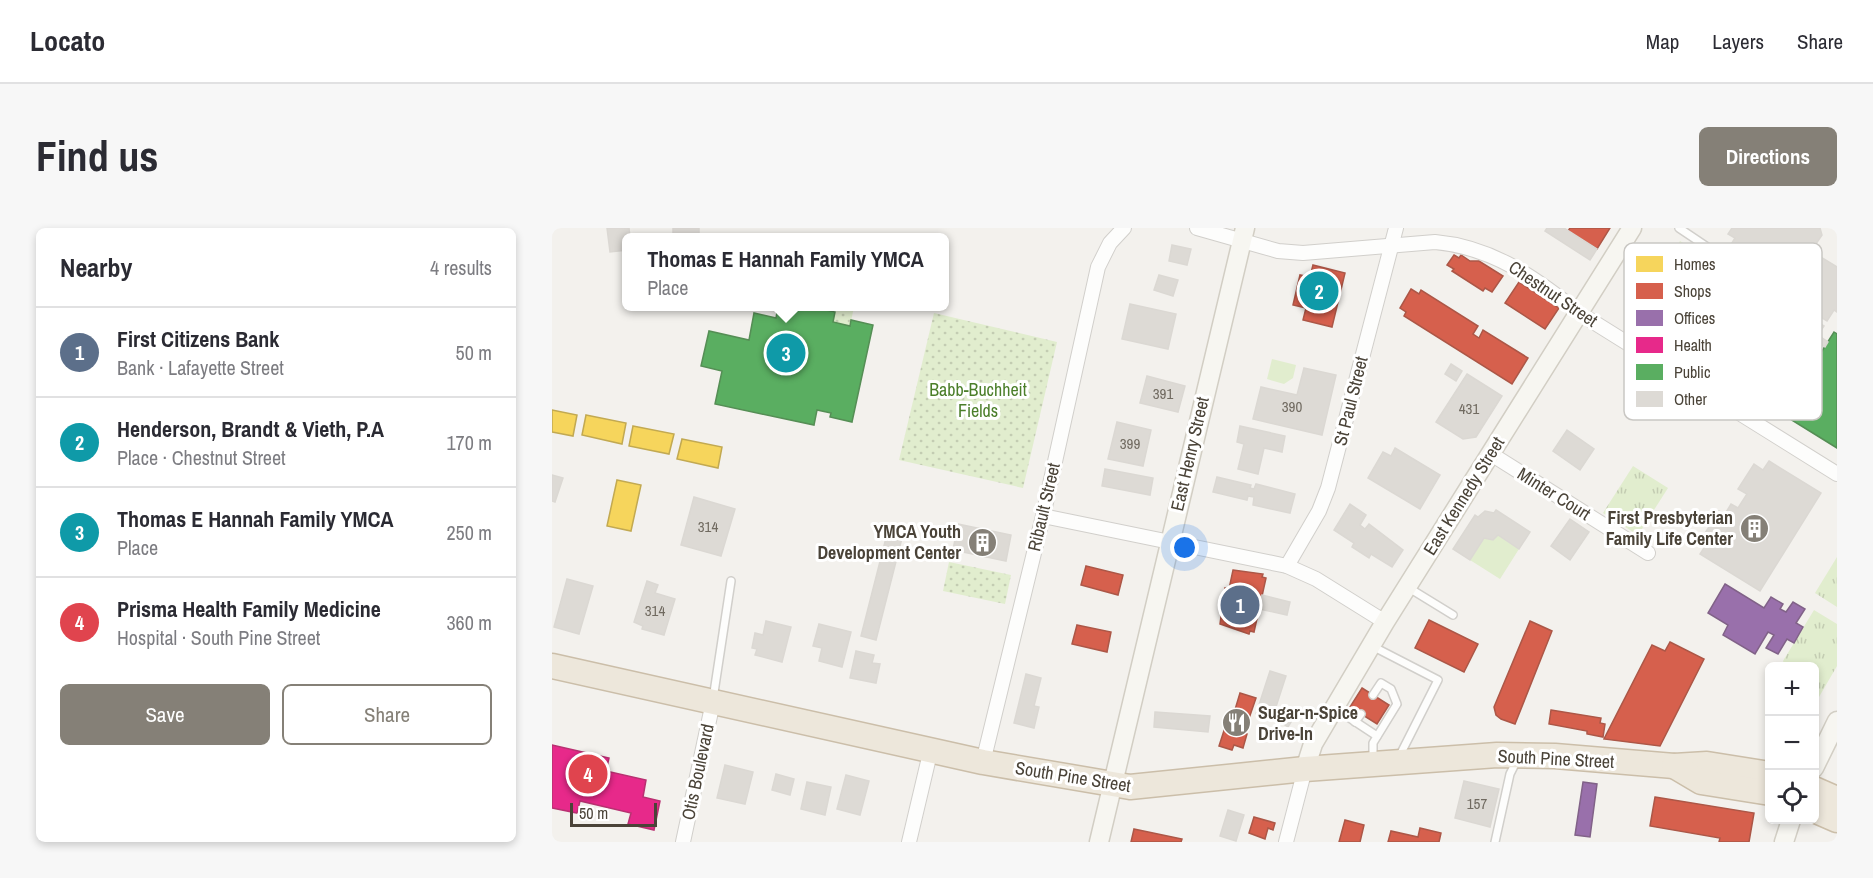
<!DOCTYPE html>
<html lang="en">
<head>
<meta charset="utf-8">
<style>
	:root { --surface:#fff; --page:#f7f7f7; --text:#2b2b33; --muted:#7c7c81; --line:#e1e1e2; --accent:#858077 }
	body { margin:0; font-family:"Archivo Narrow",sans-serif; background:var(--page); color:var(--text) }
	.controls { position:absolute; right:18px; bottom:18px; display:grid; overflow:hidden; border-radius:9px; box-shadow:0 3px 9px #0003 }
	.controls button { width:54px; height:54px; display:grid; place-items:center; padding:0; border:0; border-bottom:2px solid var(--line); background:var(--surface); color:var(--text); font:30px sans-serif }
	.scale { position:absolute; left:18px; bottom:15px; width:87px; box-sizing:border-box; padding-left:6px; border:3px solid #4a4338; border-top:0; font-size:16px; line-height:21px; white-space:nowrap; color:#4a4338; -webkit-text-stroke:4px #fff; paint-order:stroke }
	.you { position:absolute; left:633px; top:320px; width:21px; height:21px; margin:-15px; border:4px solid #fff; border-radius:50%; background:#1a73e8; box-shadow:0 0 0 9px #1a73e833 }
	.badge { display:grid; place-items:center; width:39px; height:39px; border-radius:50%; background:var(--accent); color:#fff; font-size:20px; font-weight:700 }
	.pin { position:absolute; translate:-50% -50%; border:3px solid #fff; box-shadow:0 2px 6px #0006 }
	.popup { position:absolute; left:70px; top:5px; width:327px; height:78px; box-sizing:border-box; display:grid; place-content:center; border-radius:9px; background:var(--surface); filter:drop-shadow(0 2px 4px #0005); font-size:20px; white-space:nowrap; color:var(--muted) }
	.popup b { font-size:22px; color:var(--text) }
	.popup::after { content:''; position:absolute; left:50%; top:100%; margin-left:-12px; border:12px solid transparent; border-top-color:var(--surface) }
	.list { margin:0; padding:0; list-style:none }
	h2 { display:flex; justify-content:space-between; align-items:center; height:78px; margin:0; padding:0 24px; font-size:26px }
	h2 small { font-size:20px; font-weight:400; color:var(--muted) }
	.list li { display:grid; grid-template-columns:39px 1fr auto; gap:18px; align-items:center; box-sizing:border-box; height:90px; padding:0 24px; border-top:2px solid var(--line) }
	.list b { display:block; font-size:22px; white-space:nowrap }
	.list p { margin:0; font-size:20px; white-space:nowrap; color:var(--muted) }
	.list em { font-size:20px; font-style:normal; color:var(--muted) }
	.actions { display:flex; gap:12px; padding:18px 24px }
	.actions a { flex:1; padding:14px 0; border:2px solid var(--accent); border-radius:9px; text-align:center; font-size:21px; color:var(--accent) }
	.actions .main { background:var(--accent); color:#fff }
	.icon { flex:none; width:33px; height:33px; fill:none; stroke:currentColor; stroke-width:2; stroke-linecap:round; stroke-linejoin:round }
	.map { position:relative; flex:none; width:1285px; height:614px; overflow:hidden; border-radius:9px }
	header { display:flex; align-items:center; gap:36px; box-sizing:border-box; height:84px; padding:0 30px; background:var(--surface); border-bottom:2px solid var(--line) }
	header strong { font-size:28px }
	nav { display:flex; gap:33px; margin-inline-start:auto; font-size:21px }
	.intro { display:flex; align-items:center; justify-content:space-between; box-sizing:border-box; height:144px; padding:0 36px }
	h1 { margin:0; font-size:42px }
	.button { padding:15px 27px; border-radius:9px; background:var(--accent); color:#fff; font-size:21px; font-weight:700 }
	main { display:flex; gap:36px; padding:0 36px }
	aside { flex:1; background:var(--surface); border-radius:9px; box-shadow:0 3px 9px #0003 }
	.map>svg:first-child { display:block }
</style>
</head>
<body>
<header>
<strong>Locato</strong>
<nav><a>Map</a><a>Layers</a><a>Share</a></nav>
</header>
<div class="intro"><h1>Find us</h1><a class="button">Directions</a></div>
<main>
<aside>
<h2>Nearby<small>4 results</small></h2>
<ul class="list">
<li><span class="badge" style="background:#5c6f8a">1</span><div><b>First Citizens Bank</b><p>Bank · Lafayette Street</p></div><em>50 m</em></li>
<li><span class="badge" style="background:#0f9aa8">2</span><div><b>Henderson, Brandt &amp; Vieth, P.A</b><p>Place · Chestnut Street</p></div><em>170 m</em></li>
<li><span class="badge" style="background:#0f9aa8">3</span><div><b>Thomas E Hannah Family YMCA</b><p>Place</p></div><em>250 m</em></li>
<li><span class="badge" style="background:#e0444e">4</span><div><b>Prisma Health Family Medicine</b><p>Hospital · South Pine Street</p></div><em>360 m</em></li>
</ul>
<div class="actions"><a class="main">Save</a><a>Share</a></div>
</aside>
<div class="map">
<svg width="1285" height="614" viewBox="0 0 1285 614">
	<defs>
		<pattern id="grass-tufts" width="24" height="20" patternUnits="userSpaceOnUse" patternTransform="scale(1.5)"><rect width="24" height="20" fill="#e1edce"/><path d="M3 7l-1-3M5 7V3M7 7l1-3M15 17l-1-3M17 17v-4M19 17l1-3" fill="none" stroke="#c3ccb2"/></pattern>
		<pattern id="park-dots" width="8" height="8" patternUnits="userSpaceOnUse" patternTransform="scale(1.5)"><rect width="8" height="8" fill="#e1edce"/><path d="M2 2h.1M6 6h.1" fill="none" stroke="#c3ccb2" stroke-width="1.8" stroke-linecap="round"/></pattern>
	</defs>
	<rect width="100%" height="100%" fill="#f3f1ed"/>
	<g fill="url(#grass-tufts)">
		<polygon points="1128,13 1196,55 1165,103 1098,61"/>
		<polygon points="1081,238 1116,260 1086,307 1051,285"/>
		<polygon points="1285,329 1285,379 1263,365"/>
		<polygon points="1262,382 1285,396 1285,438 1267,469 1263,467 1262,439 1233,438 1231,433"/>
	</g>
	<g fill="url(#park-dots)">
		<polygon points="284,79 302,79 298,98 281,94"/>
		<polygon points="382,85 505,114 471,260 347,232"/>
		<polygon points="397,334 459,347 453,376 391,363"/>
	</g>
	<g fill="#e1edce">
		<polygon points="720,131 744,137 741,150 732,156 715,151"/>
		<polygon points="946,307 967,321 948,351 918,332 932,310 941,312"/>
	</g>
	<g fill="#f6d55c" stroke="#c2a951" stroke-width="1.5">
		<polygon points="0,182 25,187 21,208 0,204"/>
		<polygon points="34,187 74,195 70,216 30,207"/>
		<polygon points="81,198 122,206 117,226 77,218"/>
		<polygon points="130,211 170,219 166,240 125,231"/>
		<polygon points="65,252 89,257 79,303 55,298"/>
	</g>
	<g fill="#d6604d" stroke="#ac5747" stroke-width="1.5">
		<polygon points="1018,0 1058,0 1045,21 1016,3"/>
		<polygon points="902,27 907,30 909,27 918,33 927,33 951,48 940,64 933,60 931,63 900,43 902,41 895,37"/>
		<polygon points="761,37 793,45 780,99 751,92 754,80 741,77 748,47 758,49"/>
		<polygon points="967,54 1007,80 993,101 953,75"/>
		<polygon points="859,61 867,66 869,62 926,98 921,106 927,110 931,102 976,130 960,156 852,88 854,84 848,80"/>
		<polygon points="534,338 571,347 566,367 529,357"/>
		<polygon points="681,342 711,346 710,349 714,350 702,404 698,403 697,406 668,396 673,360 677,361"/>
		<polygon points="877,392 926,416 912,444 863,420"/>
		<polygon points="978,393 1000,403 963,496 949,491 944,487 942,479"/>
		<polygon points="525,397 559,404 555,424 520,416"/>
		<polygon points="1118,414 1152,431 1108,518 1052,511 1100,417 1113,423"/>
		<polygon points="810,460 837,477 825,496 798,479"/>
		<polygon points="688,465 704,470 692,505 695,506 691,520 682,517 680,522 667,518 678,484 682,485"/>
		<polygon points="999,482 1049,490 1048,495 1053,496 1051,509 1035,506 1035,503 997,496"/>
		<polygon points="1103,569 1202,585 1197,614 1167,614 1168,610 1098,598"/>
		<polygon points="702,589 723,595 721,602 716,600 713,611 697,605"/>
		<polygon points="793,592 812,597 808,614 787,614"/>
		<polygon points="868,600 889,605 887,614 836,614 839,603 866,609"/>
		<polygon points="582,601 630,611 629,614 579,614"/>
	</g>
	<g fill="#9970ab" stroke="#816288" stroke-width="1.5">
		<polygon points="1173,356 1212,380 1219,369 1231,376 1228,381 1234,384 1241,374 1253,381 1244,395 1251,399 1242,415 1235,411 1226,426 1214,420 1222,407 1216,404 1203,426 1171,407 1176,397 1156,385"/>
		<polygon points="1031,554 1045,556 1038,609 1023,607"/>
	</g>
	<polygon fill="#e7298a" stroke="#b83171" stroke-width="1.5" points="0,517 57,530 54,543 94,552 91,569 108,573 102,602 76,596 79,585 28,573 25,585 0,580"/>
	<g fill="#5aae61" stroke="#558e55" stroke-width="1.5">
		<polygon points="226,78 257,78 283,84 281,94 298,98 299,92 321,97 300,194 278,189 279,185 265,182 262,197 163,176 170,143 149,138 157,103 197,112 202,85 224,90"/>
		<polygon points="1282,104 1285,106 1285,220 1230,186"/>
	</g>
	<g fill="#dddad5" stroke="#dbd8d3" stroke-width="1.5">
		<polygon points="55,0 77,0 78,9 75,9 75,22 58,24"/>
		<rect x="121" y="0" width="26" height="9"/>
		<polygon points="995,0 1012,0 1045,21 1038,32 993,3"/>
		<polygon points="1180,0 1268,0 1270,7 1259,23 1285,39 1285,84 1282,82 1275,93 1199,46 1202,40 1175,23 1183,10 1176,6"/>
		<polygon points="620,17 639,21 635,37 617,33"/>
		<polygon points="607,47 626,52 621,68 602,62"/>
		<polygon points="1209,57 1272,98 1266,107 1276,114 1273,119 1262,112 1247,136 1258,143 1254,149 1243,142 1231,159 1243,167 1240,171 1231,166 1223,178 1226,180 1223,184 1211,177 1214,173 1219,176 1225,168 1201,153 1207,144 1202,141 1225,105 1214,97 1207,108 1185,94"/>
		<polygon points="578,76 624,86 616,121 570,111"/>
		<polygon points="899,136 910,143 904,153 893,146"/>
		<polygon points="752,140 784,147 770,207 701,191 709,159 745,167"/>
		<polygon points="915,146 950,168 924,209 911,211 884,194"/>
		<polygon points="595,148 633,158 626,184 588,175"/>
		<polygon points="565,194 599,202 591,238 556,231"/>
		<polygon points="688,198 733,208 730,224 712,220 706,246 686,241 692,216 685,214"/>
		<polygon points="1015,202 1042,221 1028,242 1001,223"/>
		<polygon points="843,220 888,247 868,281 816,250 831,224 839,228"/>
		<polygon points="1217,233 1269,265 1208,363 1148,326 1154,317 1148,313 1167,283 1173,286 1179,276 1186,280 1195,266 1186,261 1202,236 1211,242"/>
		<polygon points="553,241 601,250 598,267 550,258"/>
		<polygon points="0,247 11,250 3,274 0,273"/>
		<polygon points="665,249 699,257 698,260 702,261 704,256 743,266 738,285 701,277 702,269 696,268 695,272 661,264"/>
		<polygon points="142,269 183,281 169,328 129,317"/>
		<polygon points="798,276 814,287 808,297 813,301 817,296 851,322 840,339 819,326 817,330 800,319 802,315 782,302"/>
		<polygon points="944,282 978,304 967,321 946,307 941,312 932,310 918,332 901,321 923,287 926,289 933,283 942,285"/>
		<polygon points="1018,291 1037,304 1018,332 999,318"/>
		<polygon points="406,296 459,307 454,333 401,322"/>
		<polygon points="335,306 350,310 324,412 309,408"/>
		<polygon points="15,351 41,358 27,406 2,399"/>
		<polygon points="95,353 106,357 103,365 123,371 112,407 90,401 91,398 82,394"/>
		<polygon points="710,367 738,374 735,387 707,381"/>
		<polygon points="214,393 239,399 230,434 203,427 205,421 200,420 203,405 211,407"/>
		<polygon points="267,396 299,404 290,439 267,433 270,420 261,418"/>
		<polygon points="304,423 322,427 320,435 328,436 324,455 298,450"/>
		<polygon points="718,443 734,448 720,491 704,486"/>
		<polygon points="474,446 489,450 482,478 487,479 482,500 462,495"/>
		<polygon points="735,480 744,486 736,499 727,493"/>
		<polygon points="603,484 658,488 656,504 602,499"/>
		<polygon points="173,537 201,544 193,576 165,570"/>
		<polygon points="224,546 242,551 238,567 220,562"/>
		<polygon points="294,547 317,553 308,587 285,581"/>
		<polygon points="912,553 947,561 938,599 903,590"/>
		<polygon points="255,554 279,559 273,587 249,581"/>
		<polygon points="676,582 692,587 684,613 668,608"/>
	</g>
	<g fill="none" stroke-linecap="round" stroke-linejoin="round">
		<defs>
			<g id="lane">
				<polyline points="1127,0 1188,41"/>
				<polyline points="857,360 901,387"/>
				<polyline points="820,418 886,452 847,529"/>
				<polyline points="161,471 179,353"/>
				<polyline points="784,481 825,508"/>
				<polyline points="803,494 809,486"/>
				<polyline points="821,531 821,515 845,476 839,461 829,455 821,467"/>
				<polyline points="943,614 958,546 965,532"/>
			</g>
			<g id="street">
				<path d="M645 0 726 23 751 25 883 14C940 19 984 50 1027 85L1285 246"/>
				<polyline points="939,226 1096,325"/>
				<polyline points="491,288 735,338 764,351 833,394"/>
				<polyline points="735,338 767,283 776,260 844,0"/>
				<polyline points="431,534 491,288 546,39 558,15 572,0"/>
				<polyline points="131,614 161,474"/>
				<polyline points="357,614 379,521"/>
				<polyline points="734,614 753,541"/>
			</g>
			<g id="secondary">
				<polyline points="1262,540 1285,493"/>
				<polyline points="753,541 761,516 833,394 1080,0"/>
				<polyline points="547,614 693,0"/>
				<polyline points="1232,614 1239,592"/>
			</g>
			<g id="highway">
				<polyline points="0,438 431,534 578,559 753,541 945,527 1003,528 1122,538 1155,536 1218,546"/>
				<polyline points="1122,538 1149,554 1218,565"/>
				<polyline points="1262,561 1285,571"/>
				<polyline points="1262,582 1285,592"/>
			</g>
		</defs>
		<use href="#lane" stroke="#d1cfcb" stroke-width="10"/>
		<use href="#street" stroke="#d1cfcb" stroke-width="16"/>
		<use href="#secondary" stroke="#d2cec4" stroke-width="21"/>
		<use href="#highway" stroke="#cbbea9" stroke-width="27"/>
		<use href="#lane" stroke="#fdfdfc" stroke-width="7"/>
		<use href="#street" stroke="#fdfdfc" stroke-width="14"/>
		<use href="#secondary" stroke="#f7f6f1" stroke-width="18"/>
		<use href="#highway" stroke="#ede7db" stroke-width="24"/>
	</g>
	<defs>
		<symbol id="building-disc" viewBox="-11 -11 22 22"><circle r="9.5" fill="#858077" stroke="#fff"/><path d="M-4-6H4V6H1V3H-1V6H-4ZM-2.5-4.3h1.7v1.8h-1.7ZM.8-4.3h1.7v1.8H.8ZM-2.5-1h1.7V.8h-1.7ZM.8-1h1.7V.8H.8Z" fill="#fff"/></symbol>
		<symbol id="restaurant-disc" viewBox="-11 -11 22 22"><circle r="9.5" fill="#858077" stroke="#fff"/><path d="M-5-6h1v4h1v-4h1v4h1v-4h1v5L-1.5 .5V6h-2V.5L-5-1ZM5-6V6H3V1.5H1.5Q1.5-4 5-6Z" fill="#fff"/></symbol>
	</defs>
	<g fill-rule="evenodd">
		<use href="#building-disc" x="1186" y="284" width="33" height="33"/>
		<use href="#building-disc" x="414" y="298" width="33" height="33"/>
		<use href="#restaurant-disc" x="668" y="478" width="33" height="33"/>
	</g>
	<g text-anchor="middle" stroke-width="6" stroke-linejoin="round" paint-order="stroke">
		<g font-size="15" fill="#706a60">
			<text x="611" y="171">391</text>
			<text x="740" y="184">390</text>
			<text x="917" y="186">431</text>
			<text x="578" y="221">399</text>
			<text x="156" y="304">314</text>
			<text x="103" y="388">314</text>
			<text x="925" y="581">157</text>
		</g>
		<g font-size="18" fill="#4a4338" stroke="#fff">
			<text transform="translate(1001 66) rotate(34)" y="6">Chestnut Street</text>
			<text transform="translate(799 173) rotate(-76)" y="6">St Paul Street</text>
			<text transform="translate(638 226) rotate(-77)" y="6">East Henry Street</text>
			<text transform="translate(1002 266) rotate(32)" y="6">Minter Court</text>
			<text transform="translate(912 268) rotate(-58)" y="6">East Kennedy Street</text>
			<text transform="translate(492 279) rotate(-77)" y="6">Ribault Street</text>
			<text transform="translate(1004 531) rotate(3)" y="6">South Pine Street</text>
			<text transform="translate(146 544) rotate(-78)" y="6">Otis Boulevard</text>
			<text transform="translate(521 549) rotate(9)" y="6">South Pine Street</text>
		</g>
		<g font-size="18" fill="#4b7e2a" stroke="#fff">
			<text x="426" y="168">Babb-Buchheit<tspan x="426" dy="21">Fields</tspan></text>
		</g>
		<g font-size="18" font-weight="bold" fill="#4a4338" stroke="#fff" text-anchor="end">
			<text x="1181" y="296">First Presbyterian<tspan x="1181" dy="21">Family Life Center</tspan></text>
			<text x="409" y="310">YMCA Youth<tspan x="409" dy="21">Development Center</tspan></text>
			<text x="706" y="491" text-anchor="start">Sugar-n-Spice<tspan x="706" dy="21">Drive-In</tspan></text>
		</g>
	</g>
	<rect x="1072" y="15" width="198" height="177" rx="9" fill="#fff" stroke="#c9c7c3" stroke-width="1.5"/>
	<rect x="1084" y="28" width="27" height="16" fill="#f6d55c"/>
	<rect x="1084" y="55" width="27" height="16" fill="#d6604d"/>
	<rect x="1084" y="82" width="27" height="16" fill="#9970ab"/>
	<rect x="1084" y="109" width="27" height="16" fill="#e7298a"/>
	<rect x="1084" y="136" width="27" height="16" fill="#5aae61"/>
	<rect x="1084" y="163" width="27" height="16" fill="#dddad5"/>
	<g font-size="16" fill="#4a4338">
		<text x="1122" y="42">Homes</text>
		<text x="1122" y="69">Shops</text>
		<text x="1122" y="96">Offices</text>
		<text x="1122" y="123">Health</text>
		<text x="1122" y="150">Public</text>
		<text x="1122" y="177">Other</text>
	</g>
</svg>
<div class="controls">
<button>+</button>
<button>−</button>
<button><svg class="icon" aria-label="locate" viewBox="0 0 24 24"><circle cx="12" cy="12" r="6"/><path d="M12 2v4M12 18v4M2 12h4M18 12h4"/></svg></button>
</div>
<div class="scale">50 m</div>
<div class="you"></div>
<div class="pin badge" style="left:688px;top:377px;background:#5c6f8a">1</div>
<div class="pin badge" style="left:767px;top:63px;background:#0f9aa8">2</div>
<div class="pin badge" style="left:234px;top:125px;background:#0f9aa8">3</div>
<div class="popup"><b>Thomas E Hannah Family YMCA</b>Place</div>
<div class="pin badge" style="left:36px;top:546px;background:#e0444e">4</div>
</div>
</main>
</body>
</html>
